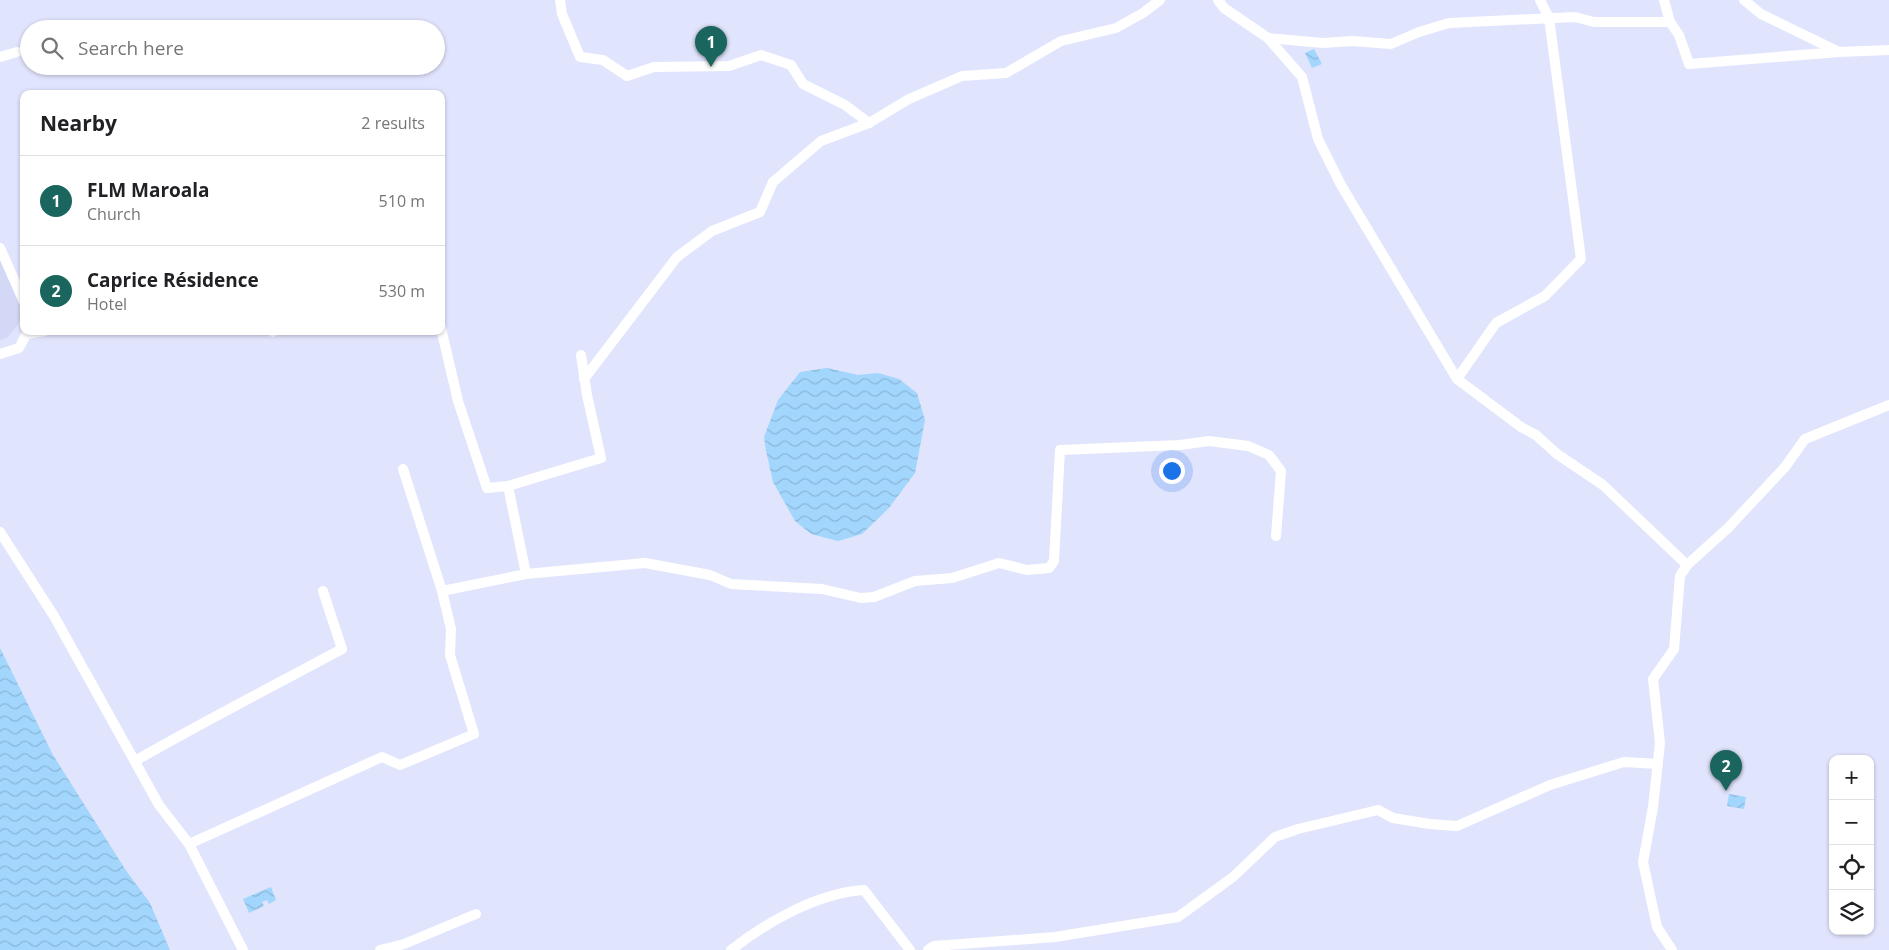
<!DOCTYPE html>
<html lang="en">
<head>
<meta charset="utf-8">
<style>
	:root { --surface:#fff; --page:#f2f2f2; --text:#202124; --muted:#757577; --line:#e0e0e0; --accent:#1a655d }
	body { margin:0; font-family:"Open Sans",sans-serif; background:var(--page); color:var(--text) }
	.controls { position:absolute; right:15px; bottom:15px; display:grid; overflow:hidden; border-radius:10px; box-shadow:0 1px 4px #0004 }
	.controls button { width:45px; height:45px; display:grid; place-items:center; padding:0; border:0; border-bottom:1px solid var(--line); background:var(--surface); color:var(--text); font:25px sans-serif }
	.you { position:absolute; left:1171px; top:470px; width:18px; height:18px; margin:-12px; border:4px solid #fff; border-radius:50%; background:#1a73e8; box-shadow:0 0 0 8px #1a73e833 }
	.badge { display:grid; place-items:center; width:32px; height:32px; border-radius:50%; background:var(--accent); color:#fff; font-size:16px; font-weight:700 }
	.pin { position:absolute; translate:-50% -41px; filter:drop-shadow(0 1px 2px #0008) }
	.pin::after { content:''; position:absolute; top:26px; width:18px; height:15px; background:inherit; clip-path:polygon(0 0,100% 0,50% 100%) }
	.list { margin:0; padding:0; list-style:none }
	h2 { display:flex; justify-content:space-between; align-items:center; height:65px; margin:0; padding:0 20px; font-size:21px }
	h2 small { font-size:16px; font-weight:400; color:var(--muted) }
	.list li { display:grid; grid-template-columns:32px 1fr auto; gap:15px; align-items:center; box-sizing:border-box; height:90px; padding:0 20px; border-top:1px solid var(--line) }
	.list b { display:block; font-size:19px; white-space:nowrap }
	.list p { margin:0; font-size:16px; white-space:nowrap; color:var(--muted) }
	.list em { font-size:16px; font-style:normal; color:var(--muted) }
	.icon { flex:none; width:28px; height:28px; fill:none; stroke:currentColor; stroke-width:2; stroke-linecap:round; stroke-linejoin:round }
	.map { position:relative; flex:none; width:1889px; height:950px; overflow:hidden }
	.search { position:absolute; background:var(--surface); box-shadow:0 1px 4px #0004; left:20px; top:20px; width:425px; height:55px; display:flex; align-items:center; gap:12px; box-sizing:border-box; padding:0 18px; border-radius:28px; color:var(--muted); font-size:19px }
	.panel { position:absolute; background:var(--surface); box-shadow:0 1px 4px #0004; left:20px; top:90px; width:425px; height:245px; border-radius:10px }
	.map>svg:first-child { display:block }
</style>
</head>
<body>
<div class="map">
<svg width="1889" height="950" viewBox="0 0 1889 950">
	<defs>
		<pattern id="water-waves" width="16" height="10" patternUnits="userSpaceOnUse" patternTransform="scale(1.25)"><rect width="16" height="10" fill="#a2d6fd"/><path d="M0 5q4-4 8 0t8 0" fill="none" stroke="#8bb7d8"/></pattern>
	</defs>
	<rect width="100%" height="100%" fill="#e1e4fd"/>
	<polygon fill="#d4d8f7" points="0,252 8,279 24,303 19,323 8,337 0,340"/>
	<g fill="url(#water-waves)">
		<polygon points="1314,49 1322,64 1312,68 1305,53"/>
		<polygon points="827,368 858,375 878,373 899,379 917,393 925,420 915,473 889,508 862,534 838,541 811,534 795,521 773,482 766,451 764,437 778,400 800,372"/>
		<polygon points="0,648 53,755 125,869 150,903 170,950 0,950"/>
		<polygon points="1729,794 1746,797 1744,809 1727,806"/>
		<polygon points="271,887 276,900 269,904 267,900 262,902 264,906 249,913 243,899"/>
	</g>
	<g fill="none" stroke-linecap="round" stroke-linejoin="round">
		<g stroke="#fff" stroke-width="10">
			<polyline points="560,0 562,14 580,57 603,60 627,76 654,67 729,66 761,55 791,65 803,84 845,105 869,123"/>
			<polyline points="1218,0 1224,8 1268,38 1302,77 1318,139 1341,185 1457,379 1496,323 1545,296 1581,259 1549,18 1540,0"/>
			<polyline points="1664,0 1670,22"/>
			<polyline points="1744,0 1761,14 1839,52 1889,50"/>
			<polyline points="1268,38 1323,43 1352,41 1391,44 1419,32 1449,23 1575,17 1594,22 1670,22 1679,35 1689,64 1839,52"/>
			<polyline points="0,57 17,52"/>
			<polyline points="0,248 24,302"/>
			<polyline points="441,328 458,401 487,488 508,486"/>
			<polyline points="272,331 273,332"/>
			<polyline points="27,334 45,331"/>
			<polyline points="0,354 19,348 28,331"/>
			<polyline points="584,379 677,257 712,231 760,212 773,182 821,141 869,123 909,99 962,76 1006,73 1061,41 1116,28 1143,13 1160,0"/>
			<polyline points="1457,379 1521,427 1536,435 1557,454 1603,485 1687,565"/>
			<polyline points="0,532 54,616 159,805 189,844 243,950"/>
			<polyline points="526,574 645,563 710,575 731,584 822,589 861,598 874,597 915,581 952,578 999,563 1027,570 1049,568 1054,561 1060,450 1180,445 1209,441 1248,446 1269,455 1281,471 1276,536"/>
			<polyline points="442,591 526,574 508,486 601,458 587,395 581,355"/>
			<path d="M135 761C203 722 273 686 342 649L323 591"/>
			<polyline points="189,844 382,757 400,765 474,734 450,655 451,629 442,591 403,469"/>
			<polyline points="380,950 404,944 476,914"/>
			<path d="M731 950C767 922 817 893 864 890L910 950"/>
			<polyline points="928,950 934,946 1055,937 1178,917 1233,877 1275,837 1298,829 1378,810 1393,818 1430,824 1457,826 1550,785 1624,762 1658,764"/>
			<polyline points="1672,950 1657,927 1643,862 1653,807 1660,743 1653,679 1674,649 1680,576 1687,565 1728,528 1785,467 1805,439 1889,405"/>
		</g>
	</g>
</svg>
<div class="controls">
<button>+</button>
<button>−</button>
<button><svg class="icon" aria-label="locate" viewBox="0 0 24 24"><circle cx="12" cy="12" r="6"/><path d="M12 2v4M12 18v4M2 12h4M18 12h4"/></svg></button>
<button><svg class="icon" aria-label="layers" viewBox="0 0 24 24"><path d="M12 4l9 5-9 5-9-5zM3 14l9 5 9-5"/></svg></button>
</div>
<div class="you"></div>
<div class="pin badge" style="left:711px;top:67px">1</div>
<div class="pin badge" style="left:1726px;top:791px">2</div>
<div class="search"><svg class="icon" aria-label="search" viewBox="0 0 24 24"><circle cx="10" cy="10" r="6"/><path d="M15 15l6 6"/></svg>Search here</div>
<section class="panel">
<h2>Nearby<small>2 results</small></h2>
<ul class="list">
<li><span class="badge">1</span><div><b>FLM Maroala</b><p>Church</p></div><em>510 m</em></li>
<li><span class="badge">2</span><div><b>Caprice Résidence</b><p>Hotel</p></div><em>530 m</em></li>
</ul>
</section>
</div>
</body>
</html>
